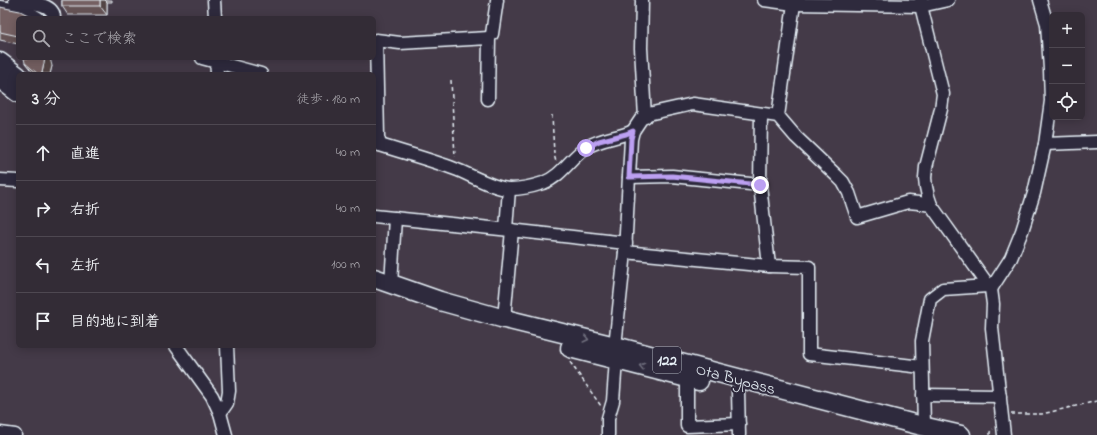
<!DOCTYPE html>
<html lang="ja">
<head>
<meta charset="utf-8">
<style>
	:root { --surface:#332c36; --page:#3e3842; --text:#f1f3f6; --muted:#a9a7ad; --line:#4e4851 }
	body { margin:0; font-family:"Indie Flower","Klee One",sans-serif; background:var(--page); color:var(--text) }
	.controls { position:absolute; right:12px; top:12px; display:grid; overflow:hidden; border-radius:6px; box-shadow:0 2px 10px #0003 }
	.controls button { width:36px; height:36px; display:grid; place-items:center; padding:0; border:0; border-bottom:1px solid var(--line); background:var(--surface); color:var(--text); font:20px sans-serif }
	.stop { position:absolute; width:12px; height:12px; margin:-9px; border:3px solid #bca0f2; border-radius:50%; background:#fff }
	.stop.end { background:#bca0f2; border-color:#fff; box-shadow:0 1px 4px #0008 }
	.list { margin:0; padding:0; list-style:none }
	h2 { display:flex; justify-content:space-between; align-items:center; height:52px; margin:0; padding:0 16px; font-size:17px }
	h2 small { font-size:13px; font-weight:400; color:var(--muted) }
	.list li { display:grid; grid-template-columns:26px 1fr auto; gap:12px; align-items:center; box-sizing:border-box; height:56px; padding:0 16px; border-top:1px solid var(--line) }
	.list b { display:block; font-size:15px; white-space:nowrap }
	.list em { font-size:13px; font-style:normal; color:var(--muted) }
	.icon { flex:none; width:22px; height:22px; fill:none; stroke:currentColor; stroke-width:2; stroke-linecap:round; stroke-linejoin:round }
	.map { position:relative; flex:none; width:1097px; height:435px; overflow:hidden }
	.search { position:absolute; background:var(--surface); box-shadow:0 2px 10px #0003; left:16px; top:16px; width:360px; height:44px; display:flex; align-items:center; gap:10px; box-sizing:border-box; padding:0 14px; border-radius:6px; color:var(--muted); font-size:15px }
	.panel { position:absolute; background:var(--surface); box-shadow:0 2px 10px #0003; left:16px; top:72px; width:360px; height:276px; border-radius:6px }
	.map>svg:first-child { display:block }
</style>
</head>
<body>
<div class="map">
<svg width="1097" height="435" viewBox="0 0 1097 435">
	<rect width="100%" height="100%" fill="#443a48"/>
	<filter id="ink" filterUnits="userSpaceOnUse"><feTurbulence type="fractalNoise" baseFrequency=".025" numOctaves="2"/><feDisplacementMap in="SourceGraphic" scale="8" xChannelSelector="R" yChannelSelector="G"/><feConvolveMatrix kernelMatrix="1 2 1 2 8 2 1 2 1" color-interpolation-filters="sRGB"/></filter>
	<g filter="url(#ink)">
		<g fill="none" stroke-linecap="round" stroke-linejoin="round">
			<defs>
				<g id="minor">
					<path d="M15 0 16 1C27 3 54 2 54 18"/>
					<polyline points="214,0 215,18"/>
					<polyline points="642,0 641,48 645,117"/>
					<polyline points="764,0 794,4 921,6 948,0"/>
					<polyline points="921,0 921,6 943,94 941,109 926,167 925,178 926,187 928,196 931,205 991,289 993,304 992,328 1004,435"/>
					<polyline points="0,7 26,11 38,18"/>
					<polyline points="202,58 261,74"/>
					<polyline points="216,58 217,74"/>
					<polyline points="488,99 489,38 492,34 497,0"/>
					<polyline points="761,114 760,185 769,266"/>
					<polyline points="778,116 794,4"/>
					<path d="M374 141 380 145C405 153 431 160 455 169 471 175 494 189 510 189 519 189 534 186 543 183 562 176 571 157 587 147 602 138 619 138 633 131"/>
					<polyline points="1045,144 1097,142"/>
					<polyline points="380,145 378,137 376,40 400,43 489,38"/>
					<polyline points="629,177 672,176 760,185"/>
					<polyline points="0,180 18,181"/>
					<polyline points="374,216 510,230 626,243"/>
					<polyline points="506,229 509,189"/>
					<polyline points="625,252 769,266 809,267 809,354 922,367"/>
					<polyline points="391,284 395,218"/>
					<polyline points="991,289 1011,258 1022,231 1034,193 1045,144 1051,101 1050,69 1047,24 1040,0"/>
					<polyline points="504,319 512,230"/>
					<polyline points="176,346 212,396 220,413 226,435"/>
					<polyline points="687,378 687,426 739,424"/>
					<polyline points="738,391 739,435"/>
					<polyline points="923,395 1000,396"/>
					<polyline points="220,413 227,403 229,391 227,346"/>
					<polyline points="924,426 922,341 930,299 943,289 988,286"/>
					<polyline points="0,433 15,435"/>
					<polyline points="608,435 608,418 613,401 616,360 615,346 625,252 631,139 633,131 641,119 648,114 693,104 778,116 796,137 836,175 843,182 849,193 857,217 908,202 919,203 931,205"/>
				</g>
				<g id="highway">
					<polyline points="0,62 18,76"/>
					<polyline points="0,79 18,93"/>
					<polyline points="374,278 440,301 501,318 615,346 922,426 961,435"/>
					<polyline points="570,348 699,381"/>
				</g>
			</defs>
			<use href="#minor" stroke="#e8f1f8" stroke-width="15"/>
			<use href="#highway" stroke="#e8f1f8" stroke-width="21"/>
			<g stroke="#e8f1f8" stroke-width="1.5" stroke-dasharray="4 3" stroke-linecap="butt">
				<polyline points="451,80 455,157"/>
				<polyline points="552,115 554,154 556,162"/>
				<polyline points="570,362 601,406"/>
				<polyline points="1011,414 1042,414 1097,401"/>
				<polyline points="990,435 990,432 993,429"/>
			</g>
			<use href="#minor" stroke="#2f2a3d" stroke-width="12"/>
			<use href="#highway" stroke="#2f2a3d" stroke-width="18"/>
		</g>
		<g fill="#655354" stroke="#e8f1f8">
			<polygon points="62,0 112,0 112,2 107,2 107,15 68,15 62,6"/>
			<polygon points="0,7 18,18 18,44 0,40"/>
			<polygon points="25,63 52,66 50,74 34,74"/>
		</g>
		<g fill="#524445" stroke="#e8f1f8">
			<polygon points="100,0 105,0 107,2 107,15 100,6"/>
			<polygon points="45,58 50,58 52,66 50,74 43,74 42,73"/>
		</g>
		<g fill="#756162" stroke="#e8f1f8">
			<rect x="62" y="0" width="38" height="6"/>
			<polygon points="0,7 20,11 32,17 33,18 18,18 18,37 18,36 0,32"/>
			<polygon points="24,58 45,58 42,73 38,74 25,63"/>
		</g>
		<defs><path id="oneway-chevron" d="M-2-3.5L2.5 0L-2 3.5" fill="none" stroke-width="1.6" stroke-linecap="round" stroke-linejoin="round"/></defs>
		<g stroke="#70707e">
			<use href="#oneway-chevron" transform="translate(586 339) rotate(14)"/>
			<use href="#oneway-chevron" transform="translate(642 366) rotate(-166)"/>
		</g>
	</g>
	<g fill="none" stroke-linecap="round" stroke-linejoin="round" filter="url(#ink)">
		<polyline stroke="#bca0f2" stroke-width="5" points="586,148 599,141 626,134 633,131 631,139 629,177 672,176 760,185"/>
	</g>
	<g text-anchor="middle" stroke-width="4" stroke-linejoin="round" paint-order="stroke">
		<rect fill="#2f2a3d" stroke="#b0b5c0" stroke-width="1" x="653" y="347" width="28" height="26" rx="3"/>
		<g font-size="15" font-weight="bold" fill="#e8f1f8">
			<text x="667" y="365">122</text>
		</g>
		<g font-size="16" fill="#e8f1f8" stroke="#2f2a3d">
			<text transform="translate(736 378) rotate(15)" y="6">Ota Bypass</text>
		</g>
	</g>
</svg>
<div class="controls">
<button>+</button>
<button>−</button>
<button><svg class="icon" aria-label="locate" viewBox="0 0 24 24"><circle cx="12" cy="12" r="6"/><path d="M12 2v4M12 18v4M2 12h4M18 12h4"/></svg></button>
</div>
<div class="stop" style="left:586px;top:148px"></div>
<div class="stop end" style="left:760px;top:185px"></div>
<div class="search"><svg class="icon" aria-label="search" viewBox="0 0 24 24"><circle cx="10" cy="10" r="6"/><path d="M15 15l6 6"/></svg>ここで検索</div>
<section class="panel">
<h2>3 分<small>徒歩 · 180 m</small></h2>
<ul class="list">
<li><svg class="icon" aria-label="ahead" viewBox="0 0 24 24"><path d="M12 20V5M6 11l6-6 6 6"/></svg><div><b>直進</b></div><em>40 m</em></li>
<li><svg class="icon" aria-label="right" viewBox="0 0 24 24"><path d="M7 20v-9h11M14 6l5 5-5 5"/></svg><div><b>右折</b></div><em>40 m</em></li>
<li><svg class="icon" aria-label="left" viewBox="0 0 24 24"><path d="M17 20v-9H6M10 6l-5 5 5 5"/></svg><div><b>左折</b></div><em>100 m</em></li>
<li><svg class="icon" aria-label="arrive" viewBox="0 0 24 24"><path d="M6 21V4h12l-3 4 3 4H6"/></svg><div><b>目的地に到着</b></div></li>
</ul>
</section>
</div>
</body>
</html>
